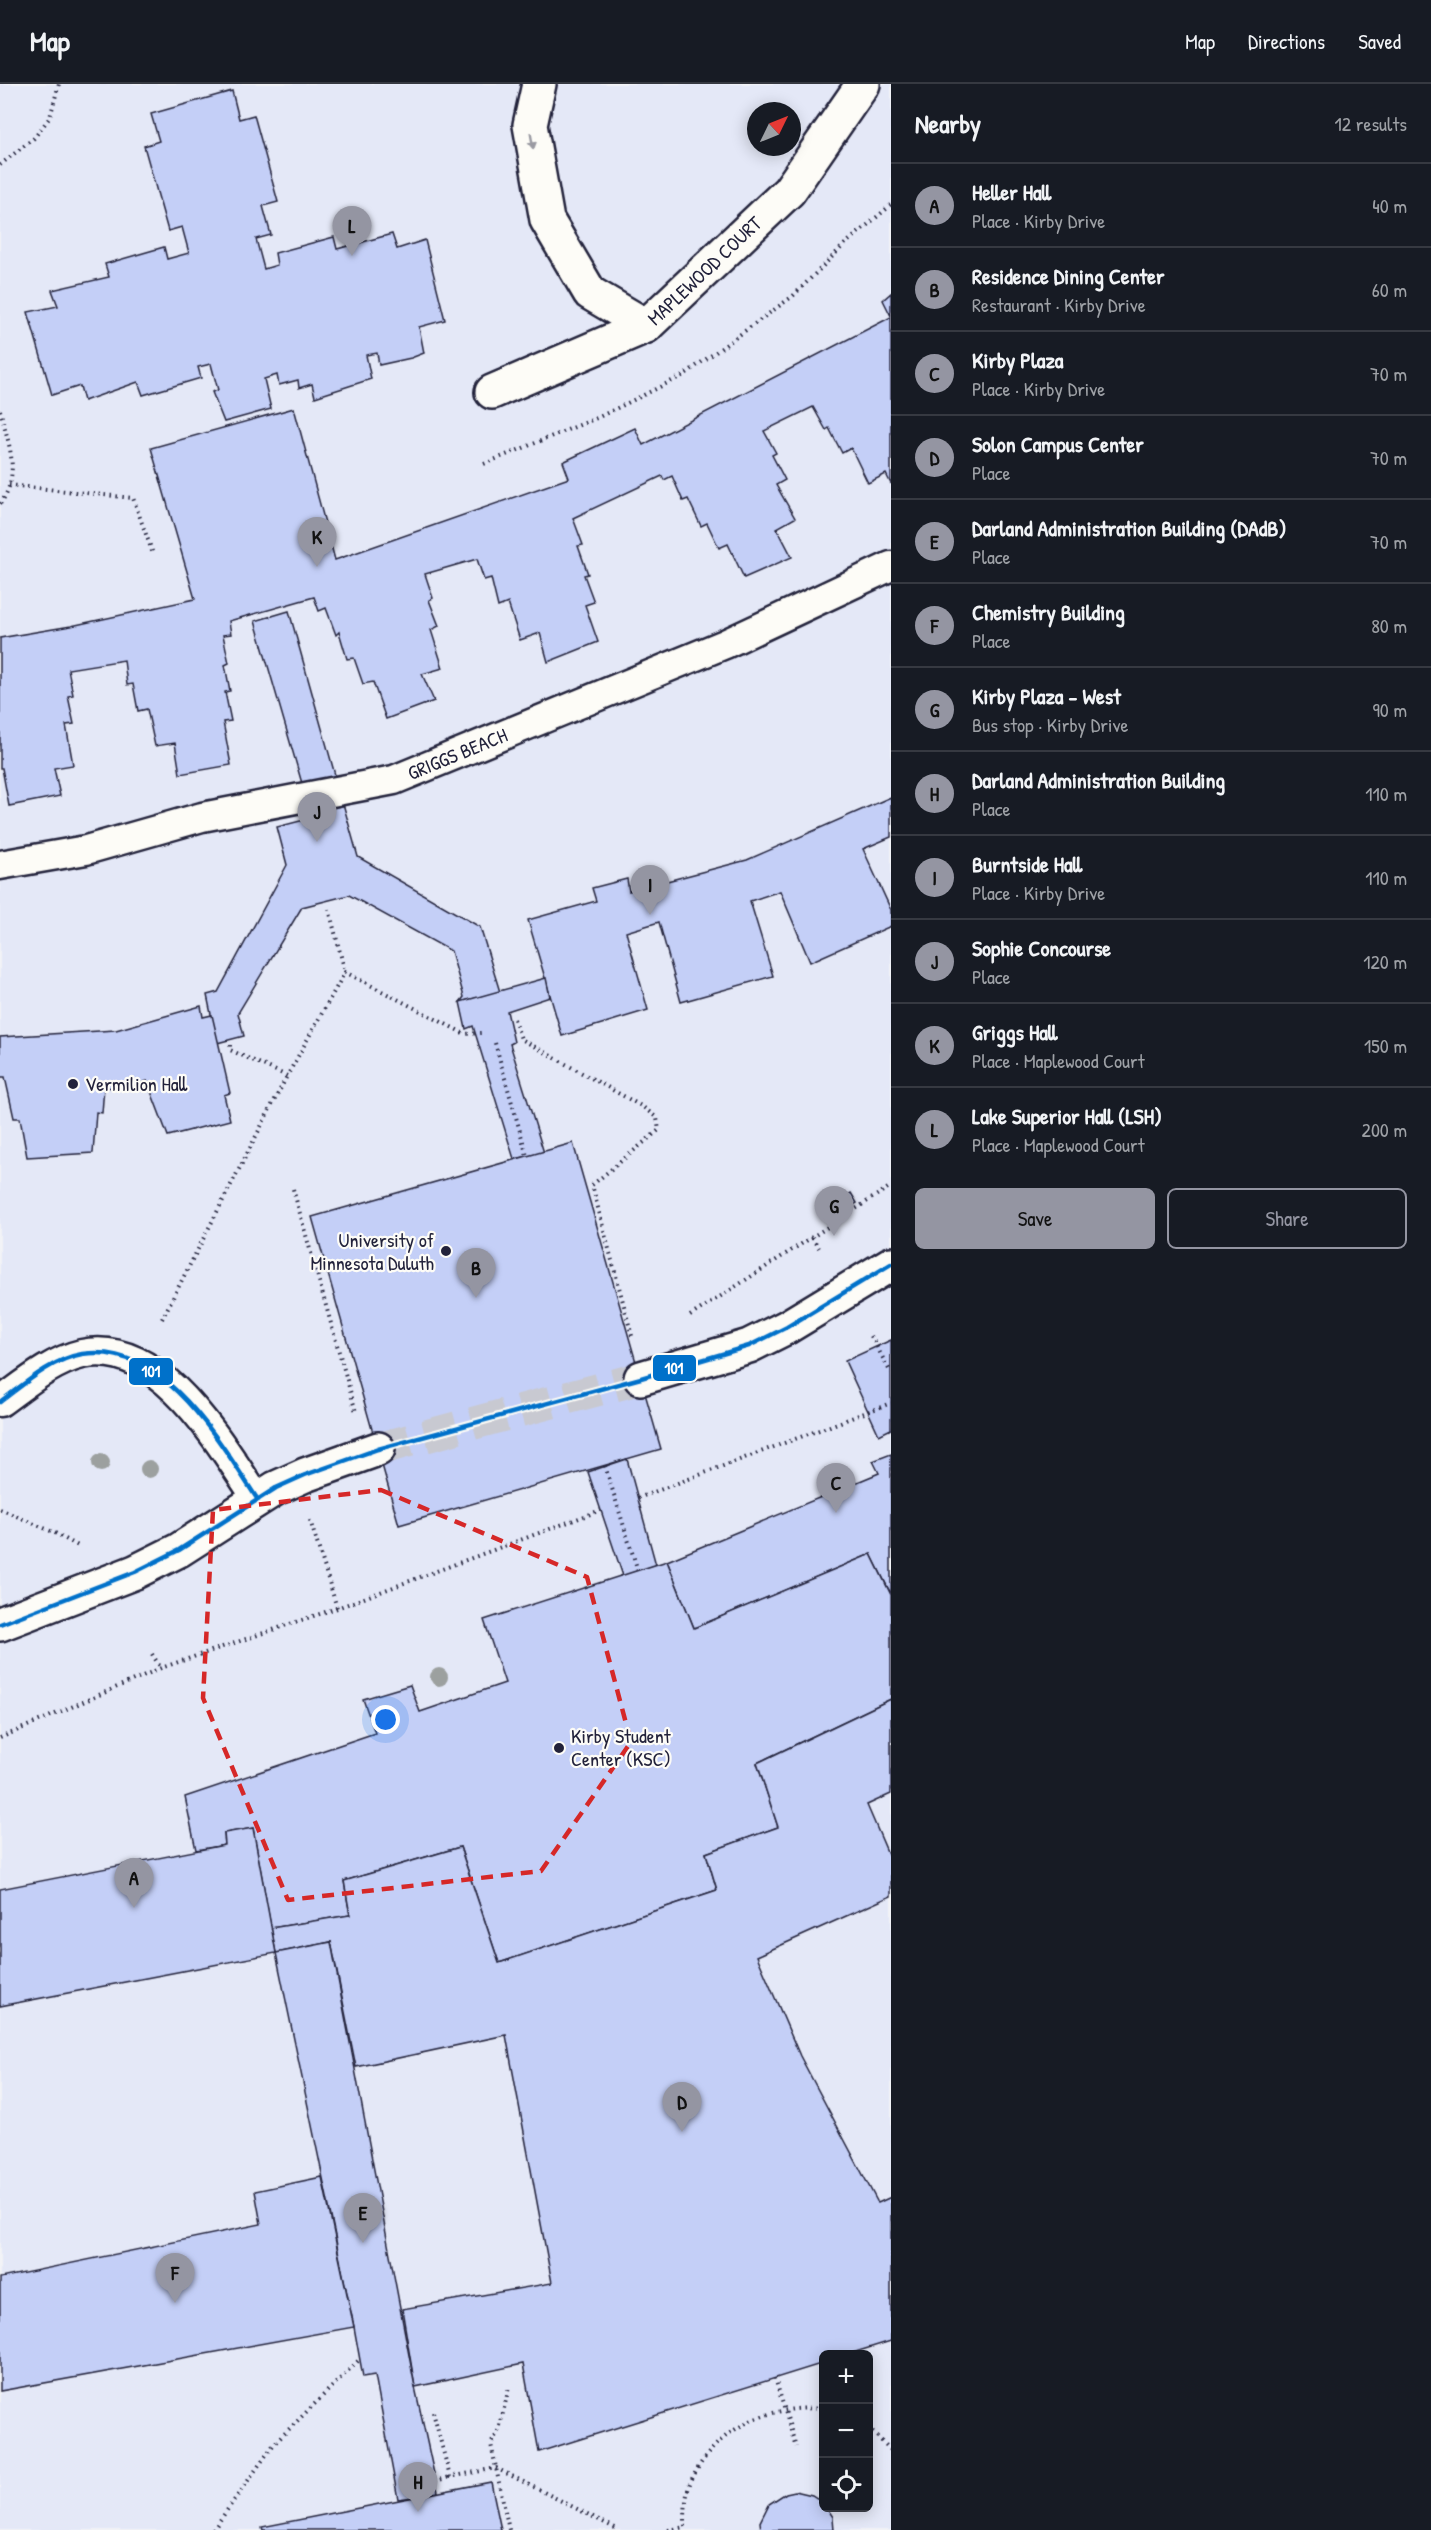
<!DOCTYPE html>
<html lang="en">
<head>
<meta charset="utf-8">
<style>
	:root { --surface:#171b24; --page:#242831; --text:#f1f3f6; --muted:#9ea1a6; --line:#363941; --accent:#9495a2 }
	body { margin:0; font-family:"Patrick Hand",sans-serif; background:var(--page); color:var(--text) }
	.controls { position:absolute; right:18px; bottom:18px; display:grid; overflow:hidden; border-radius:9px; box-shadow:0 3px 15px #0003 }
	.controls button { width:54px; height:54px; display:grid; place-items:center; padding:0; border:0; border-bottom:2px solid var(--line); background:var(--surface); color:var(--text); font:30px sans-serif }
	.compass { position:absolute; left:747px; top:18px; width:54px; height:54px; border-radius:50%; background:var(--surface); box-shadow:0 3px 15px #0003; rotate:47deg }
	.you { position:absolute; left:386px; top:1636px; width:21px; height:21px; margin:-15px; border:4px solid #fff; border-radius:50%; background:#1a73e8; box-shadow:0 0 0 9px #1a73e833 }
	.badge { display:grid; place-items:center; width:39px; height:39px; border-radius:50%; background:var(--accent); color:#111; font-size:20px; font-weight:700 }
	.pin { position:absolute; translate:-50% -50px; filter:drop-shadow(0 2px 3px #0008) }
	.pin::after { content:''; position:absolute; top:32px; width:21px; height:18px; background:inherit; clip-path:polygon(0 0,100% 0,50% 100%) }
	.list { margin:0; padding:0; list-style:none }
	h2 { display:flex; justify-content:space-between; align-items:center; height:78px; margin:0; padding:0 24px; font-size:26px }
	h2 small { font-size:20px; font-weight:400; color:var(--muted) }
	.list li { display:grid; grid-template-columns:39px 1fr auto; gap:18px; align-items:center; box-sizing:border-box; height:84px; padding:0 24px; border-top:2px solid var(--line) }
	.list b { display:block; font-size:22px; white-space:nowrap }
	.list p { margin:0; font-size:20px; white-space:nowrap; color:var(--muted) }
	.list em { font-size:20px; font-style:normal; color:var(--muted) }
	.actions { display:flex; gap:12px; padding:18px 24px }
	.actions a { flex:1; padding:14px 0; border:2px solid var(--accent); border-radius:9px; text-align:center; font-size:21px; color:var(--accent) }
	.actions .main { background:var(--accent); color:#111 }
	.icon { flex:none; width:33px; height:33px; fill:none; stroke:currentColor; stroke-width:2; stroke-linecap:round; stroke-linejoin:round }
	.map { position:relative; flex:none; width:891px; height:2446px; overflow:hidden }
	header { display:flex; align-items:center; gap:36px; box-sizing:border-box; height:84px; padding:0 30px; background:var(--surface); border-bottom:2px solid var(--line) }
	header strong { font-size:28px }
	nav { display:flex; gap:33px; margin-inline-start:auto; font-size:21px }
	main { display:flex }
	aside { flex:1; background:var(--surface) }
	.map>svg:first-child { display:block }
</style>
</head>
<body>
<header>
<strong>Map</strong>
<nav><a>Map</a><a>Directions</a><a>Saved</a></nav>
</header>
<main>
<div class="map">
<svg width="891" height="2446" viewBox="0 0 891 2446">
	<rect width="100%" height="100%" fill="#f2f3f7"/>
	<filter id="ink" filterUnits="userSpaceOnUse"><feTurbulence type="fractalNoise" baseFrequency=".0167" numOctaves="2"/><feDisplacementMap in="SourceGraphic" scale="12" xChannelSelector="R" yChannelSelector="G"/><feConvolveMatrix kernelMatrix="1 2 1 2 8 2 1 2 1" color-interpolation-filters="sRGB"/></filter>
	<g filter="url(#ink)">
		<path fill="#e4e8f7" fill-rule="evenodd" d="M0 0H891V2446H0ZM756 27H792V63H756ZM824 2270H868V2424H824Z"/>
		<g fill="#c4cff7" stroke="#22223b" stroke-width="1.5">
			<polygon points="232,7 239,35 254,31 278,118 263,122 271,151 256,155 264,185 277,181 275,169 334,153 337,165 392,150 397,165 425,156 445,236 419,243 424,269 411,274 379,281 377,269 366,271 371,295 315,313 312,300 299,304 298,296 279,301 277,291 264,295 271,325 224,338 212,308 218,306 211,280 198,283 201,294 143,311 138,298 84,317 80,302 52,311 28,228 58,222 52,206 109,193 105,180 164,163 167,175 189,169 182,143 168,147 144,62 159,57 151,30"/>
			<polygon points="891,209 891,232 883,216"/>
			<polygon points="891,233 891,400 886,390 868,399 851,364 842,369 829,344 826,346 813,323 764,347 776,369 772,371 785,396 776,401 795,434 777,444 792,473 744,494 728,460 719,464 707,439 701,442 688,415 683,417 672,392 664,396 662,392 573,434 583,461 578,462 588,490 584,491 594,518 585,521 598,558 548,578 540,549 520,556 508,519 498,523 491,494 484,496 477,475 425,490 433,514 429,516 439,542 431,546 443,584 422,590 434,617 386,635 373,598 363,600 354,574 347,575 339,548 336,551 326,524 319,527 314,513 229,537 231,550 223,551 229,579 225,581 230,607 225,608 231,637 223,638 231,681 180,690 175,659 155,662 147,625 138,627 133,600 127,601 124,576 68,585 73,611 68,612 74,640 66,641 73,681 54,684 60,712 9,722 2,684 0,684 0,554 71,542 195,515 151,364 294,324 335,476 569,394 563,378 635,344 643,361"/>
			<polygon points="289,527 358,773 480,843 500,908 460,918 464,913 451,867 349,811 302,823 238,929 244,952 217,959 207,911 218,908 287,781 277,743 312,734 255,537"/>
			<polygon points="891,713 891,753 863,765 891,826 891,842 810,878 780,807 750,817 773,892 681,918 659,838 626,848 648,926 562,952 528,836 596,817 592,804 627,795 629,807 747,776"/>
			<polygon points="546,894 550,913 507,927 514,958 510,960 544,1069 514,1075 473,942 466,945 460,918"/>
			<polygon points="201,922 203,933 212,931 230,1009 224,1011 230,1036 168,1052 147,997 127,1005 104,1003 102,1029 96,1028 93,1069 27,1073 20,1034 14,1034 5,993 0,993 0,953 116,946"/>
			<polygon points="573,1059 661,1365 399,1441 312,1133"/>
			<polygon points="851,1109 857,1119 839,1130 833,1121"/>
			<polygon points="891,1256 891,1345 879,1351 845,1277"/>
			<polygon points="891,1370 891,1510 871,1470 694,1544 667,1477 879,1389 873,1377"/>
			<polygon points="627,1375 656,1481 623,1492 588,1388"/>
			<polygon points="871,1470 891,1511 891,1615 757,1679 778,1743 706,1769 717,1806 499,1879 460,1763 344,1797 350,1831 271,1844 253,1744 224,1749 225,1761 196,1766 185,1713 375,1649 363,1615 410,1601 420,1628 505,1599 484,1536 667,1477 694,1544"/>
			<polygon points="891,1615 891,1710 867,1721 891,1777 891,1812 757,1872 800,1972 878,2119 891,2113 891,2257 849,2270 824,2270 824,2279 539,2368 523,2280 415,2303 402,2225 552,2199 506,1951 356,1983 331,1858 276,1869 271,1844 350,1831 344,1797 460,1763 499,1879 717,1806 706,1769 778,1743 757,1679"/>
			<polygon points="253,1744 276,1869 0,1922 0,1805 225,1761 224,1749"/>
			<polygon points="331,1858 415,2303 438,2408 413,2413 398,2415 375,2291 363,2293 354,2243 276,1869"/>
			<polygon points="322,2093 354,2243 0,2307 0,2194 261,2140 255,2107"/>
			<polygon points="491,2398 501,2446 263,2446 262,2443"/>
			<polygon points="795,2407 812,2411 824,2419 824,2424 827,2424 833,2433 834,2446 761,2446 760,2438 769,2420 786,2409"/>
		</g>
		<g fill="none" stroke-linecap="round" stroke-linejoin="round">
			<polyline stroke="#c8c9d1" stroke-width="33" stroke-dasharray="33 16" stroke-linecap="butt" points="378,1365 641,1294"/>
			<defs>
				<g id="lane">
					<path id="s1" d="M0 781 86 766 202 733 394 696 725 560 891 482"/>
					<path d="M0 1318C25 1300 52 1277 82 1270 161 1253 221 1362 258 1416"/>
				</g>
				<g id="street">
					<polyline points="539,0 530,41 547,136 590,209 646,242"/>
					<path id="s2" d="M492 308 646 242 789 107 863 0"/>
					<polyline points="641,1294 749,1262 787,1243 891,1180"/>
					<polyline points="0,1540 135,1488 179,1466 276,1404 305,1391 378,1365"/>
				</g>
			</defs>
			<use href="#lane" stroke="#22223b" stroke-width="33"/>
			<use href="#street" stroke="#22223b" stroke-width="38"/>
			<g stroke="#22223b" stroke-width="4" stroke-dasharray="1.5 4.5" stroke-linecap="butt">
				<polyline points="0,81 34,54 50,33 59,0"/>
				<path d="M0 326C8 358 22 390 0 420"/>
				<polyline points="484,380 599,333 684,291 793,212 845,160 891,121"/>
				<polyline points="9,401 133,414 153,470"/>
				<polyline points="329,825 345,888"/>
				<polyline points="514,935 521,955 643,1023 657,1034 659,1046 592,1101 632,1252"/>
				<polyline points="230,961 230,966 287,992 345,888 465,950 481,949"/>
				<polyline points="293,1105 356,1328"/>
				<polyline points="812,1153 819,1164"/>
				<polyline points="690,1232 891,1102"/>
				<polyline points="162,1235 287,992"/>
				<polyline points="871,1252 891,1289"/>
				<polyline points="638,1414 891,1319"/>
				<polyline points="0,1425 53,1448 78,1462"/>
				<polyline points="310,1436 337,1524"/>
				<polyline points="152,1570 161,1584"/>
				<polyline points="0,1654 161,1584 337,1524 601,1426"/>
				<polyline points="775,2294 796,2363"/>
				<polyline points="433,2328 450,2393 496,2384 619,2446"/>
				<polyline points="868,2344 891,2366"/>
				<polyline points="435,2397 450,2393"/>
				<polyline points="213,2446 274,2360 359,2276"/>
				<polyline points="509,2446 491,2360 499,2346 509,2303"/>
				<path d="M668 2446 685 2443C685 2428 685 2411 691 2397 715 2345 767 2320 824 2325"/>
			</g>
			<use href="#lane" stroke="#fdfcf7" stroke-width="28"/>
			<use href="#street" stroke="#fdfcf7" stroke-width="33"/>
			<g stroke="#22223b" stroke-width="4" stroke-dasharray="1.5 4.5" stroke-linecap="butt">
				<polyline points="495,959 527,1072"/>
				<polyline points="605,1382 638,1487"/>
			</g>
			<defs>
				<g id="bus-1">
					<path d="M0 1318C24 1300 52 1275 82 1270 164 1257 220 1359 258 1416"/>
					<polyline points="0,1540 135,1488 179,1466 276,1404 305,1391 378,1365 641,1294 749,1262 787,1243 891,1180"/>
				</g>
			</defs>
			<use href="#bus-1" stroke="#fdfcf7" stroke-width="9"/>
			<use href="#bus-1" stroke="#0071ca" stroke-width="4.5"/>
		</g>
		<g fill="#9ca09f">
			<circle cx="101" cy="1379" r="9"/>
			<circle cx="149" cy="1385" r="9"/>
			<circle cx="439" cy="1593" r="9"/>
		</g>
		<defs><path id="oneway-solid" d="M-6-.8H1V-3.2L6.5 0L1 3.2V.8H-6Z" transform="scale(1.5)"/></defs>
		<use fill="#9a9aa2" href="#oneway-solid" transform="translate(532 57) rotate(80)"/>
	</g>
	<path fill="none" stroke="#d62828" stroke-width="4.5" stroke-dasharray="12 8" stroke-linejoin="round" d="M381 1406 587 1493 631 1658 541 1787 288 1816 203 1614 213 1426Z"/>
	<g fill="#22223b" stroke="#fdfcf7" stroke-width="2">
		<circle cx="73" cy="1000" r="6"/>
		<circle cx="446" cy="1167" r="6"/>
		<circle cx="559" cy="1664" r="6"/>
	</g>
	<g text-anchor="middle" stroke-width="4.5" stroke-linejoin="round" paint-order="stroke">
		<g font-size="20" fill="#22223b" stroke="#fdfcf7">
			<text dy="7" stroke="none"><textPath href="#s2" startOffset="248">MAPLEWOOD COURT</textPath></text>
			<text dy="7" stroke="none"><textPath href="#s1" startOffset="472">GRIGGS BEACH</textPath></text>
		</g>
		<g font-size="20" fill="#22223b" stroke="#fdfcf7" text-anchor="start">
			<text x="85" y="1007">Vermilion Hall</text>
			<text x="434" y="1163" text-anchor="end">University of<tspan x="434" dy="23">Minnesota Duluth</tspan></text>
			<text x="571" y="1659">Kirby Student<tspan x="571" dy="23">Center (KSC)</tspan></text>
		</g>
	</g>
	<g stroke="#fdfcf7" stroke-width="2">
		<rect x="652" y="1270" width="45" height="28" rx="6" fill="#0071ca"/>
		<rect x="128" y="1273" width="46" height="29" rx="6" fill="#0071ca"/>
	</g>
	<g font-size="16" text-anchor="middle" font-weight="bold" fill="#fff">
		<text x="674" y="1290">101</text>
		<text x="151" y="1293">101</text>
	</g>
</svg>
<div class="controls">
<button>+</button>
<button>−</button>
<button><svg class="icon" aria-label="locate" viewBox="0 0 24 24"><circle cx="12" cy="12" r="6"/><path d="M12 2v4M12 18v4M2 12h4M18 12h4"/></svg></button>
</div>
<svg class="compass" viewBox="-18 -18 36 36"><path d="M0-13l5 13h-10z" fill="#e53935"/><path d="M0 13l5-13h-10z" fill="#9ea1a6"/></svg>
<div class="you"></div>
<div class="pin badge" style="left:134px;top:1824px">A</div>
<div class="pin badge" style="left:476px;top:1214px">B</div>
<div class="pin badge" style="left:836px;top:1429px">C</div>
<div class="pin badge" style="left:682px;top:2048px">D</div>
<div class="pin badge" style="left:363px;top:2159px">E</div>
<div class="pin badge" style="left:175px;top:2219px">F</div>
<div class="pin badge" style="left:834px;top:1152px">G</div>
<div class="pin badge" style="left:418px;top:2428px">H</div>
<div class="pin badge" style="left:650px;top:831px">I</div>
<div class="pin badge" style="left:317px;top:758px">J</div>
<div class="pin badge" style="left:317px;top:483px">K</div>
<div class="pin badge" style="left:352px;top:172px">L</div>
</div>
<aside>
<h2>Nearby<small>12 results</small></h2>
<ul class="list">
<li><span class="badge">A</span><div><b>Heller Hall</b><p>Place · Kirby Drive</p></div><em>40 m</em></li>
<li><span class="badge">B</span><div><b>Residence Dining Center</b><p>Restaurant · Kirby Drive</p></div><em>60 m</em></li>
<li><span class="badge">C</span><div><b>Kirby Plaza</b><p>Place · Kirby Drive</p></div><em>70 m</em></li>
<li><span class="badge">D</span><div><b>Solon Campus Center</b><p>Place</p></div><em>70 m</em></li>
<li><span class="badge">E</span><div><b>Darland Administration Building (DAdB)</b><p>Place</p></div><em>70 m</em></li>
<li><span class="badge">F</span><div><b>Chemistry Building</b><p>Place</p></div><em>80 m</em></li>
<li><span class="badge">G</span><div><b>Kirby Plaza - West</b><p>Bus stop · Kirby Drive</p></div><em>90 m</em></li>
<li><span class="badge">H</span><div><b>Darland Administration Building</b><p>Place</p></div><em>110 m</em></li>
<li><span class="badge">I</span><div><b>Burntside Hall</b><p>Place · Kirby Drive</p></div><em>110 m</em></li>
<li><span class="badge">J</span><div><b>Sophie Concourse</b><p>Place</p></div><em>120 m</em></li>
<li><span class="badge">K</span><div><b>Griggs Hall</b><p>Place · Maplewood Court</p></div><em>150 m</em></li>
<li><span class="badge">L</span><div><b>Lake Superior Hall (LSH)</b><p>Place · Maplewood Court</p></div><em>200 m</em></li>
</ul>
<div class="actions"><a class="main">Save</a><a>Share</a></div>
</aside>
</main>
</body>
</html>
